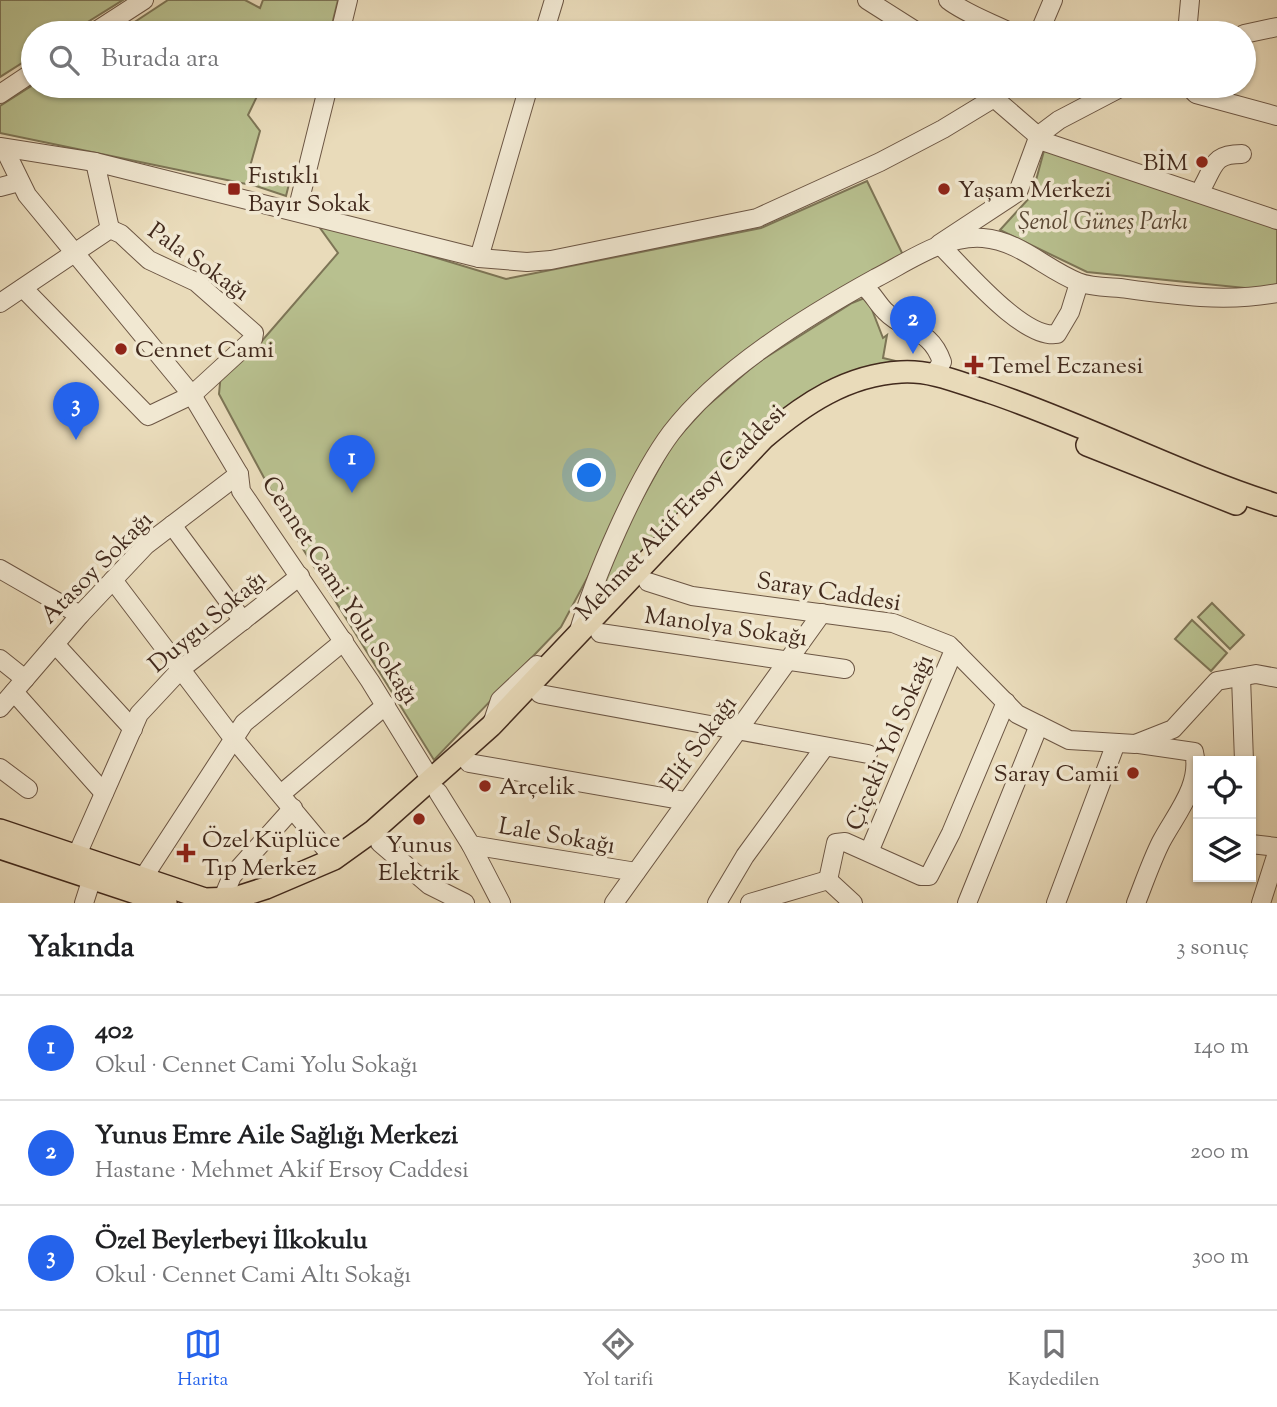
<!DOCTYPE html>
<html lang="tr">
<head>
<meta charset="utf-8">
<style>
	:root { --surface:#fff; --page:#f6f6f6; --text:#202124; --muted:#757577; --line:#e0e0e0; --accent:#2563eb }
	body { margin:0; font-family:"Sorts Mill Goudy",serif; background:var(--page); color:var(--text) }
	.controls { position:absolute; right:21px; bottom:21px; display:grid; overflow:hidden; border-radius:0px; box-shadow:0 2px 5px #0004 }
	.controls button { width:63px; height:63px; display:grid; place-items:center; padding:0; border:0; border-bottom:2px solid var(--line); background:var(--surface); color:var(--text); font:35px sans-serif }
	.you { position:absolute; left:590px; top:476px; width:24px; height:24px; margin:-18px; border:5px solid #fff; border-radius:50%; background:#1a73e8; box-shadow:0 0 0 10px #1a73e833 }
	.badge { display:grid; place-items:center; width:46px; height:46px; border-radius:50%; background:var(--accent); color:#fff; font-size:23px; font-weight:700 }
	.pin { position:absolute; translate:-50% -58px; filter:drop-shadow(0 2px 4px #0008) }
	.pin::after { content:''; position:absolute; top:37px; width:24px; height:21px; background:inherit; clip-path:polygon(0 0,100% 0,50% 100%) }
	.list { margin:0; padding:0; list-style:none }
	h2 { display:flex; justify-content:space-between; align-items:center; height:91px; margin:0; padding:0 28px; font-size:30px }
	h2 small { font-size:23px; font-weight:400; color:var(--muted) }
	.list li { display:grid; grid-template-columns:46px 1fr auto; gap:21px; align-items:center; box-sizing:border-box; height:105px; padding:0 28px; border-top:2px solid var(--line) }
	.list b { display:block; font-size:26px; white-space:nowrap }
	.list p { margin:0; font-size:23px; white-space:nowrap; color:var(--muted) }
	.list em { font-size:23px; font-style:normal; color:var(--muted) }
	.icon { flex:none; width:38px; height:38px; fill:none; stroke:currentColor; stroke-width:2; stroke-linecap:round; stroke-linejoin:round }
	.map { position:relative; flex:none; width:1277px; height:903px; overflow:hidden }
	.search { position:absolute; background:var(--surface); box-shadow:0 2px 5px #0004; left:21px; right:21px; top:21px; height:77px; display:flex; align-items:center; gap:18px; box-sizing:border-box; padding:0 24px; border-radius:38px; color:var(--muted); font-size:26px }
	.sheet { height:406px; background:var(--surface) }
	nav { display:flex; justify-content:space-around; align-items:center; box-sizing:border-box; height:98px; border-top:2px solid var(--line); background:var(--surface); font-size:19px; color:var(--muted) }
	nav a { display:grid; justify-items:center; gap:4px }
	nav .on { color:var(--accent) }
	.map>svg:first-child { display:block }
</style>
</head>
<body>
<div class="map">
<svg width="1277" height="903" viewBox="0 0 1277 903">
	<rect width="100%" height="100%" fill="#e9dbba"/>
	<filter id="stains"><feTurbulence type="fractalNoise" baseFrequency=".00286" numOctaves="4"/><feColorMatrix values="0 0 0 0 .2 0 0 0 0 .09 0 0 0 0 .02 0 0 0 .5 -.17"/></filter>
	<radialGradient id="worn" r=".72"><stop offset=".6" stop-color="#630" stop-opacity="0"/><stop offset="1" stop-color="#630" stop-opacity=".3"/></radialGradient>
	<g fill="#b8c08f" stroke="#7d7556" stroke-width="2">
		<polygon points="0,0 123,0 70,33 33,33 33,56 0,77"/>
		<polygon points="168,0 245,0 260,8 263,0 338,0 330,33 118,33"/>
		<polygon points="33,85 262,86 248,115 260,131 249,170 289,184 286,196 256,186 0,133 0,106"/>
		<polygon points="1045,147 1277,227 1277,286 1265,290 1087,272 1000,230 1032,195"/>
		<polygon points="867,181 904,257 759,342 667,429 561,627 434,760 298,541 219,394 221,373 261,342 338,253 315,221 506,279 761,228"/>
		<polygon points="867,297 883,338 887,335 883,358 908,364 837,381 602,601 596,594 632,517 673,443 705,408 757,363 852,303"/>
		<polygon points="1212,603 1244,635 1230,649 1198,617"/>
		<polygon points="1192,620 1227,653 1211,671 1175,639"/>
	</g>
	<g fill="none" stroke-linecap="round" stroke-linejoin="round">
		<defs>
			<g id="minor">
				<polyline points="867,0 919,33"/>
				<path d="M948 0C966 14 990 22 1012 33"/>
				<polyline points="93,33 144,0"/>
				<polyline points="340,33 348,0"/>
				<polyline points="544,33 554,0"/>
				<polyline points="1039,33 1053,0"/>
				<polyline points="1187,33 1190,0"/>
				<polyline points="1244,34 1277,27"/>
				<polyline points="980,86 1045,142 1277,220"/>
				<polyline points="1188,86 1196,94 1277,116"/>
				<polyline points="0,94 33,72"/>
				<path d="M1039 135 1018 192 939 244C963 267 1023 340 1057 334L1070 312 1079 283"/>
				<polyline points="1039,135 1059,120 1124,86"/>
				<polyline points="0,147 95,162 479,258 527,262 551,260 757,218 880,162 943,129 994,98 1002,86"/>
				<polyline points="4,148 27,195 192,395 239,474 241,491 370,681 431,780"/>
				<path d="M1203 186C1215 164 1214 154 1242 154"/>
				<polyline points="0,187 19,182"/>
				<polyline points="297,211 328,86"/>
				<polyline points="479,258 529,86"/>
				<path d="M863 286C873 293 876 302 885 311 906 333 930 327 942 362L934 374"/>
				<polyline points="23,288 148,416 192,395 253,339 254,333 196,282 149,260 121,234 110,229"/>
				<polyline points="0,303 110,229 95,162"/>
				<polyline points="172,525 243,621"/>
				<polyline points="0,569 80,615"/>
				<polyline points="113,580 229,733 334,859"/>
				<polyline points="648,582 692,596 893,623 949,645 1017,714 1069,740 1135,744 1173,729 1217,681 1256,674 1277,678"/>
				<polyline points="600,633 845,669"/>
				<path d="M578 634C594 578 636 480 671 433 719 370 807 316 876 278 909 261 945 235 983 238 1020 241 1045 269 1078 282 1090 287 1107 287 1120 288 1171 295 1225 303 1277 293"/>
				<polyline points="55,644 133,729"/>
				<polyline points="0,659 25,679"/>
				<polyline points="1241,677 1244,761"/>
				<polyline points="14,692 104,793"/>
				<polyline points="540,694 868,754"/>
				<polyline points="0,708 80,615 146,545 239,474"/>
				<polyline points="493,721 500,700 537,665"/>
				<polyline points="469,763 686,801"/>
				<polyline points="0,768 28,789"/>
				<polyline points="438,792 471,845 501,903"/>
				<polyline points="281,794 386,705"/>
				<polyline points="380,843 429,885 465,903"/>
				<polyline points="1251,844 1277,847"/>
				<polyline points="471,845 636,872"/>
				<polyline points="869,852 954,650"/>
				<polyline points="76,857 139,714 181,669 300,576"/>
				<polyline points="143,878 244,723 344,641"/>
				<polyline points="828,880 836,843 845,842 921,876 929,876 951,833 1006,702"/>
				<polyline points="222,900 232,876 293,808"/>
				<polyline points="84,903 92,878"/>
				<polyline points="614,903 822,613"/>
				<polyline points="717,903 745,856 824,748"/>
				<polyline points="750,903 828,880 853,903"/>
				<polyline points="967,903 1039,725"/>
				<polyline points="1056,903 1116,743"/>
				<path d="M1136 903C1144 883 1151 862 1161 842 1175 815 1202 785 1194 752L1139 744"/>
				<polyline points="1261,903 1277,853"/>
			</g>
			<g id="major">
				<polyline points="1087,445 1236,504"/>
				<path d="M0 830 205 899 235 898 266 888 334 859 373 831 491 726 764 438C804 404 847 375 901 372 932 370 960 383 989 392 1087 425 1179 474 1277 505"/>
				<polyline points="0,848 166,903"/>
			</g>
		</defs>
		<use href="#minor" stroke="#6c5644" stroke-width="20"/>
		<use href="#major" stroke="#422a1d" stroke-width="24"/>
		<use href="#minor" stroke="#f1e8d2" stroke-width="18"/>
		<use href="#major" stroke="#e9dbba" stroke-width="21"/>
	</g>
	<g fill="#8f2418" stroke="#f1e8d2" stroke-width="2.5">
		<circle cx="1202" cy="162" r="7"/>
		<rect x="227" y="182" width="14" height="14" rx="3.5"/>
		<circle cx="944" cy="189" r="7"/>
		<circle cx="121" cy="349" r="7"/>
		<path d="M970.5 354.5h7v7h7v7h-7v7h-7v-7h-7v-7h7z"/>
		<circle cx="1133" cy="773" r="7"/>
		<circle cx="485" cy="786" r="7"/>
		<circle cx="419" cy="819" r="7"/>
		<path d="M182.5 842.5h7v7h7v7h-7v7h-7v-7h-7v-7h7z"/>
	</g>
	<g text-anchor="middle" stroke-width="7" stroke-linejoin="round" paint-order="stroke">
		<g font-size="24" fill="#422a1d" stroke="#f1e8d2" text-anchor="start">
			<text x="1188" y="170" text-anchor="end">BİM</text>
			<text x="248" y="183">Fıstıklı<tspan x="248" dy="28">Bayır Sokak</tspan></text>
			<text x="958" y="197">Yaşam Merkezi</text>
			<text x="135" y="357">Cennet Cami</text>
			<text x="988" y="373">Temel Eczanesi</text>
			<text x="1119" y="781" text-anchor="end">Saray Camii</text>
			<text x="499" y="794">Arçelik</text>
			<text x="202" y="847">Özel Küplüce<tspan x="202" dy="28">Tıp Merkez</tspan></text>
			<text x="419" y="852" text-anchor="middle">Yunus<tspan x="419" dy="28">Elektrik</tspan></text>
		</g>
		<g font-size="24" font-style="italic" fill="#5a4834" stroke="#f1e8d2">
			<text x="1103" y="229">Şenol Güneş Parkı</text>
		</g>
		<g font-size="24" fill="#422a1d" stroke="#f1e8d2">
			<text transform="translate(199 261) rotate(35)" y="8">Pala Sokağı</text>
			<text transform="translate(680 512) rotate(-46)" y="8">Mehmet Akif Ersoy Caddesi</text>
			<text transform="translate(96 567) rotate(-45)" y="8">Atasoy Sokağı</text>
			<text transform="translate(341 590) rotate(57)" y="8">Cennet Cami Yolu Sokağı</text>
			<text transform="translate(829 591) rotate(9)" y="8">Saray Caddesi</text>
			<text transform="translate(207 621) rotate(-40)" y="8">Duygu Sokağı</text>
			<text transform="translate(726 626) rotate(8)" y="8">Manolya Sokağı</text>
			<text transform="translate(889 742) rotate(-67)" y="8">Çiçekli Yol Sokağı</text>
			<text transform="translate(698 743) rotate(-54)" y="8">Elif Sokağı</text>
			<text transform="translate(557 835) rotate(10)" y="8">Lale Sokağı</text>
		</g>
	</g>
	<rect width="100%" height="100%" filter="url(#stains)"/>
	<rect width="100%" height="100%" fill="url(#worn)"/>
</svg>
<div class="controls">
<button><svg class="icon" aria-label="locate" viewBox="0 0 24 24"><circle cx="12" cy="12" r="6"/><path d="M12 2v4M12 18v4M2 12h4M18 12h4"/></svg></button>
<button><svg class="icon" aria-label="layers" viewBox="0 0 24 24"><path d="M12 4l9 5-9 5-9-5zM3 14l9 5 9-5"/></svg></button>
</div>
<div class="you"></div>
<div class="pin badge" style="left:352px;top:493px">1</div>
<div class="pin badge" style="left:913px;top:354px">2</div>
<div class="pin badge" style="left:76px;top:440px">3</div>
<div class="search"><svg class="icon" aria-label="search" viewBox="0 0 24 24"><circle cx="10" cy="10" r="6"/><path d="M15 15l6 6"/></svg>Burada ara</div>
</div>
<section class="sheet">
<h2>Yakında<small>3 sonuç</small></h2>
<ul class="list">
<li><span class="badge">1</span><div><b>402</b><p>Okul · Cennet Cami Yolu Sokağı</p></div><em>140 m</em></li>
<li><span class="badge">2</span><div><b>Yunus Emre Aile Sağlığı Merkezi</b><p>Hastane · Mehmet Akif Ersoy Caddesi</p></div><em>200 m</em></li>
<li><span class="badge">3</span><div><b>Özel Beylerbeyi İlkokulu</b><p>Okul · Cennet Cami Altı Sokağı</p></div><em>300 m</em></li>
</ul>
</section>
<nav>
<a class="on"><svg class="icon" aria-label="map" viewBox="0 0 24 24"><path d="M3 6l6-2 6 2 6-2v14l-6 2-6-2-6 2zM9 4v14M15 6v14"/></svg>Harita</a>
<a><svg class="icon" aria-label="directions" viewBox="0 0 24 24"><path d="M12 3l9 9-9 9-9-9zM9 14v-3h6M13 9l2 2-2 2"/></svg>Yol tarifi</a>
<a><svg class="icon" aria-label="saved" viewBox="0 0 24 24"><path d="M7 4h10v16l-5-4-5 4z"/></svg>Kaydedilen</a>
</nav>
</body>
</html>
